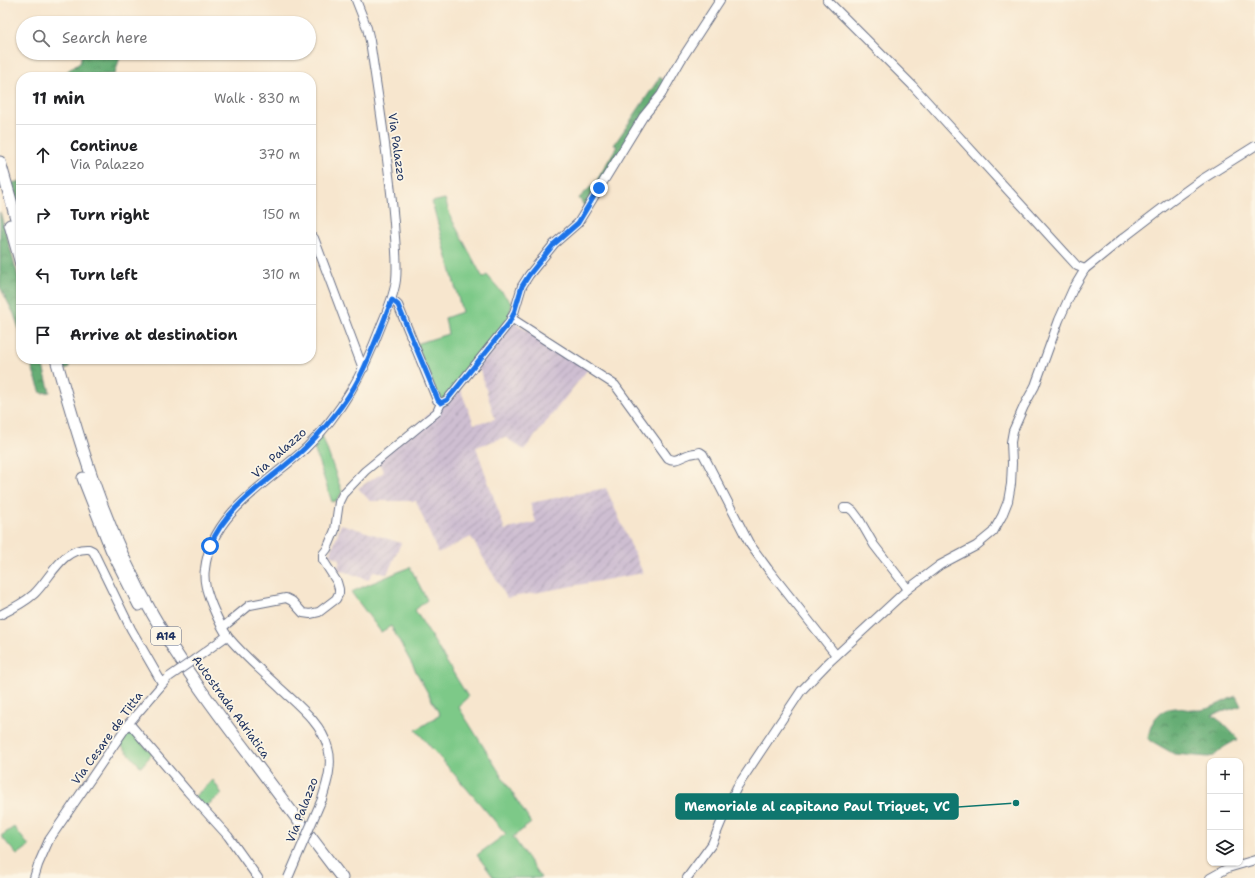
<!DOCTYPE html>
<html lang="en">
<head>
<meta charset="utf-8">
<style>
	:root { --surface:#fff; --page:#f2f2f2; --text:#202124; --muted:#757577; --line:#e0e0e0 }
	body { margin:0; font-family:"Shantell Sans",sans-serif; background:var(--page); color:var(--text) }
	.controls { position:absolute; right:12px; bottom:12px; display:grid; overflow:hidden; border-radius:8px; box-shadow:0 1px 3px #0004 }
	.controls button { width:36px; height:36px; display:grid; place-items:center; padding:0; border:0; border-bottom:1px solid var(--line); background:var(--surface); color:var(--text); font:20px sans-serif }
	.stop { position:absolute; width:12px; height:12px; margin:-9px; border:3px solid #1a73e8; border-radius:50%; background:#fff }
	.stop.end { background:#1a73e8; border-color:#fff; box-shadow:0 1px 4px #0008 }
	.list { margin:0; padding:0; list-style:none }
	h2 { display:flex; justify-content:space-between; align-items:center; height:52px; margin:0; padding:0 16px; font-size:17px }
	h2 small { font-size:13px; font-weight:400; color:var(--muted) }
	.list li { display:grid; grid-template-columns:26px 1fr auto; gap:12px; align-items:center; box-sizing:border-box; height:60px; padding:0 16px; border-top:1px solid var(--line) }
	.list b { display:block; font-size:15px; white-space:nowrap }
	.list p { margin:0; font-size:13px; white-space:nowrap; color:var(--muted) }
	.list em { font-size:13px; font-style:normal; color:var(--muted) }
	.icon { flex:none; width:22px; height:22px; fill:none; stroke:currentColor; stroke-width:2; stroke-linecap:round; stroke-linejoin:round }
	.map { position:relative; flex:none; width:1255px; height:878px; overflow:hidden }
	.search { position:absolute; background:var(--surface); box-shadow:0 1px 3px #0004; left:16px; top:16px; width:300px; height:44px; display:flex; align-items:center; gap:10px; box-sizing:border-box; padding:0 14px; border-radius:22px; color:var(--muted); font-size:15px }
	.panel { position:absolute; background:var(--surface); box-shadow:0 1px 3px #0004; left:16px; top:72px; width:300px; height:292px; border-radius:16px }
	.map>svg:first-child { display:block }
</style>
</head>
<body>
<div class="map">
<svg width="1255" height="878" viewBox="0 0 1255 878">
	<defs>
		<pattern id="industrial-furrows" width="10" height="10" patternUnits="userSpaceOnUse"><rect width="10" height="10" fill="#cebed1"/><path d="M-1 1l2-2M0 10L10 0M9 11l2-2" fill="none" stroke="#a69bad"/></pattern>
		<pattern id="forest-crowns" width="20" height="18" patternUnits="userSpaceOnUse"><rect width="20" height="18" fill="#66ad74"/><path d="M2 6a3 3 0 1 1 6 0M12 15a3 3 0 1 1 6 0" fill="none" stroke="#538d62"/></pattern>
	</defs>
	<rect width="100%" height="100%" fill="#fcf5e5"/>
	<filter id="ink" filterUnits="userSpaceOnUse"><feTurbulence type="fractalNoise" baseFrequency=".025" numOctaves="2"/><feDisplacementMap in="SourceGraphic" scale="8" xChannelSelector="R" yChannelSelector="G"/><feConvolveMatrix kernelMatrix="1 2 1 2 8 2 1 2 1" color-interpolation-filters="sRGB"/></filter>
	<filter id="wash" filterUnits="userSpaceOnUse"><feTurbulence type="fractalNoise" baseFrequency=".012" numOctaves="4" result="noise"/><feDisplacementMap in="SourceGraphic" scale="16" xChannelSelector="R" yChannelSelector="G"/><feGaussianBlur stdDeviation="0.9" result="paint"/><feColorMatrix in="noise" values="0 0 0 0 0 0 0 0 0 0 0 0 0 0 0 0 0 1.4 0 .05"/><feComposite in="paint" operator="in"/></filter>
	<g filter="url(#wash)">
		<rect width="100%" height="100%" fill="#f7e6ce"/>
		<g fill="url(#industrial-furrows)">
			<polygon points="512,321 588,369 524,450 505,437 476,447 505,530 536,522 530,503 606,488 643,573 507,598 471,537 438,553 416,501 370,501 358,488 384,472 378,462 459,386 474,424 495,419 480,370 474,370"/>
			<polygon points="341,524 401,543 387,574 385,574 374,571 368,580 338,569 340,559 330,555"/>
		</g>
		<g fill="#7dc988" stroke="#4c7c73">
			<polygon points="445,199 451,218 483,278 487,275 512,304 508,320 444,400 440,400 416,344 448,334 445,318 462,312 432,202"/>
			<polygon points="322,435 342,492 337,500 332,502 313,445"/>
			<polygon points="410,567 427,600 415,610 468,697 458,706 531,823 513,837 541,878 494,878 477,855 506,834 416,730 440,715 391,626 381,632 351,592"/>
			<polygon points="130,730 152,754 141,767 120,744"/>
			<polygon points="213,780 222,794 205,807 194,797"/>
			<polygon points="14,827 29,846 17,855 1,836"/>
		</g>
		<g fill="url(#forest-crowns)" stroke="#406e69">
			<polygon points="82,53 121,53 115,74 61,77 70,69 80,63"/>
			<polygon points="660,77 666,83 586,209 579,198 596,182 617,146 614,145"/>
			<polygon points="21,181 21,215 12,183"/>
			<polygon points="0,212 21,287 21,335 14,314 0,287"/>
			<polygon points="29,359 41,359 50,392 41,393"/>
			<polygon points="62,359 70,359 69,367 65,370"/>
			<path d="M1236 696 1241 706 1212 715 1223 723 1238 739 1224 747 1214 756 1208 757 1174 754 1148 739C1150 723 1158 708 1176 708 1184 708 1193 711 1201 710 1211 709 1226 700 1236 696Z"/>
		</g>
	</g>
	<g filter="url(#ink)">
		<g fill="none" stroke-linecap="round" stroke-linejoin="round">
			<defs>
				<g id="minor">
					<polyline points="827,0 912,85 1077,266 1085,269"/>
					<polyline points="314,238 362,366 364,368"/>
					<polyline points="392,300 398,305 437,400 441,403 447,400 509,323 514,313 522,286 529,275 554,244 578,223 643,117 661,95 681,60 720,0"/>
					<path d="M511 318 615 385 668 458C676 463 682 456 690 454 693 453 696 453 700 452L703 454 749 543 768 569 836 655"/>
					<polyline points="844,508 849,508 853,511 859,519 874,545 908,589"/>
					<path d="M0 615C12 609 24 603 34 594 51 578 62 547 89 549L93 551 131 629 162 683"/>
					<polyline points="223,627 250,605 286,598 292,601 303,613 310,614 319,612 336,599 339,593 339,589 337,582 323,560 323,554 327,549 335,530 339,502 343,494 365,471 437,412 441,403"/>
					<polyline points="195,659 227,636"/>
					<polyline points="129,723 188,792 228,836 258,878"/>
					<path d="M322 799C327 783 333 764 328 748 322 724 299 706 282 690 264 673 245 657 229 638 221 628 216 615 211 603 207 592 203 581 205 569 211 513 268 483 306 448 343 412 363 373 381 326 387 311 394 296 396 280 398 262 395 242 394 223 389 162 379 102 370 41L367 28 356 0"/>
					<polyline points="34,878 38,865 49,840 129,723 166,680"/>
					<polyline points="687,878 712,844 727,808 737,787 801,691 828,663 908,589 940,565 976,546 993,532 1002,516 1008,501 1011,484 1012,463 1011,442 1013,431 1024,406 1035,386 1059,320 1073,289 1085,269 1122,239 1169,203 1201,180 1255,146"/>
					<polyline points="1210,878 1228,868 1255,860"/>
				</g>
				<g id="highway">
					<polyline points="0,162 21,236"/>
					<polyline points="10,225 21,264"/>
					<path d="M56 359C81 448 107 535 153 615 182 666 217 713 253 760 282 799 312 839 342 878"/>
					<polyline points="83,478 111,549 139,605"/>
				</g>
			</defs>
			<use href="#minor" stroke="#686f85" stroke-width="10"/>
			<use href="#highway" stroke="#686f85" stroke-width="13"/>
			<use href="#minor" stroke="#fff" stroke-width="8"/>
			<use href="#highway" stroke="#fff" stroke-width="11"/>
			<defs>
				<g id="minor-bridge">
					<polyline points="169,677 195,659"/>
					<polyline points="288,878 322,799"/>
				</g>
			</defs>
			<use href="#minor-bridge" stroke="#686f85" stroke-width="10" stroke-linecap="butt"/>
			<use href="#minor-bridge" stroke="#fff" stroke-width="8"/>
		</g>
	</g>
	<g fill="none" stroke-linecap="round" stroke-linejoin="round" filter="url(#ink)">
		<path stroke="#1a73e8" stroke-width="5" d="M210 546C227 503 275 478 307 446 329 424 351 397 364 368 374 346 383 322 392 300L398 305 438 400 441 403 447 400 509 323 514 313 522 286 529 275 554 244 578 223 599 188"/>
	</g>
	<g text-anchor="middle" stroke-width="3.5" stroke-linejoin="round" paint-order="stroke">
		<rect fill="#fcf5e5" stroke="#5e6a86" stroke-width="1" x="151" y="627" width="30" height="18" rx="3"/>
		<g font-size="11" font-weight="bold" fill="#1b2f5e">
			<text x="166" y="640">A14</text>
		</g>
		<g font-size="12" fill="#1b2f5e" stroke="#fcf5e5">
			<text transform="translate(397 147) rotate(82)" y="4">Via Palazzo</text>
			<text transform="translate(279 453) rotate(-42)" y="4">Via Palazzo</text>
			<text transform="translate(231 707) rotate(54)" y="4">Autostrada Adriatica</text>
			<text transform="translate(107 738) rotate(-54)" y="4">Via Cesare de Titta</text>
			<text transform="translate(302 810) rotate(-69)" y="4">Via Palazzo</text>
		</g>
	</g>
	<path fill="none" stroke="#0f766e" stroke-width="1.5" d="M1016 803L958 807"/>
	<circle fill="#0f766e" stroke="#fcf5e5" stroke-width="1.5" cx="1016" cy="803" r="4"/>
	<rect fill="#0f766e" stroke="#0f766e" stroke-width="1.5" x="676" y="794" width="282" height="25" rx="4"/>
	<g font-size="13" text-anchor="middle" font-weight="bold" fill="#fff">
		<text x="817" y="811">Memoriale al capitano Paul Triquet, VC</text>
	</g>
</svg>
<div class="controls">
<button>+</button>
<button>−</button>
<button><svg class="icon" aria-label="layers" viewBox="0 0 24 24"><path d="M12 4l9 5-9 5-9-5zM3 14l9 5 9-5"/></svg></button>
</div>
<div class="stop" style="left:210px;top:546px"></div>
<div class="stop end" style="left:599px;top:188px"></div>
<div class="search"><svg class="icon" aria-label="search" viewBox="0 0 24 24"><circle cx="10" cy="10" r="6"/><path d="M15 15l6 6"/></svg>Search here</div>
<section class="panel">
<h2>11 min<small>Walk · 830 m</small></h2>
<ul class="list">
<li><svg class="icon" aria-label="ahead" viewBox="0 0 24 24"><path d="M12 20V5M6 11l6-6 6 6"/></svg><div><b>Continue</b><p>Via Palazzo</p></div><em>370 m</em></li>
<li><svg class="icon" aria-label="right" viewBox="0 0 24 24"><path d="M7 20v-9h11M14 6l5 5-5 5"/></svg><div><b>Turn right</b></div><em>150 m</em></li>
<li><svg class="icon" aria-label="left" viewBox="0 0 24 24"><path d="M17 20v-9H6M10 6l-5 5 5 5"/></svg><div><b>Turn left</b></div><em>310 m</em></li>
<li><svg class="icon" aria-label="arrive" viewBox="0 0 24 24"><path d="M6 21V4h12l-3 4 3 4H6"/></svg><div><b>Arrive at destination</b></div></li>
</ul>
</section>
</div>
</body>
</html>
